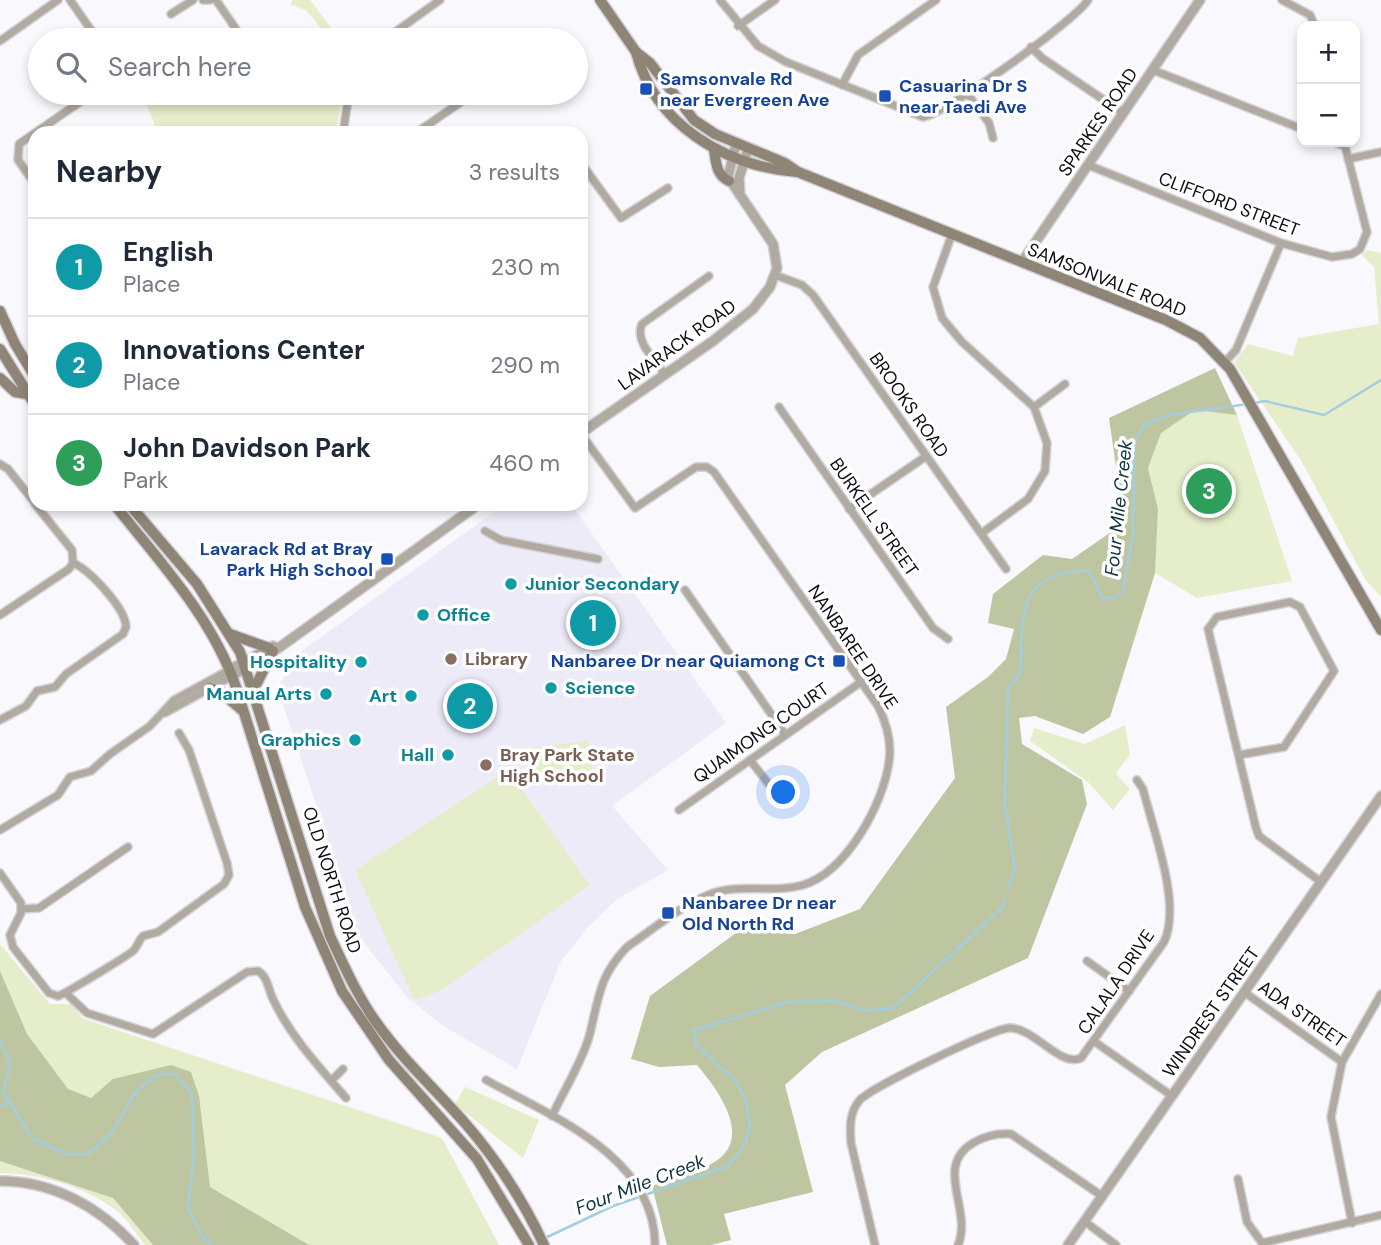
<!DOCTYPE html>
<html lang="en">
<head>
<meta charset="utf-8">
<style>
	:root { --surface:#fff; --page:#f2f2f3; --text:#1f2937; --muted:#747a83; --line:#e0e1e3; --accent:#0b8043 }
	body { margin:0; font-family:"DM Sans",sans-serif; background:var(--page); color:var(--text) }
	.controls { position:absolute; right:21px; top:21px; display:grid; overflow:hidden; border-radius:14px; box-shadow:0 4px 10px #0003 }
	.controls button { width:63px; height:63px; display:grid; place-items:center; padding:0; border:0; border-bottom:2px solid var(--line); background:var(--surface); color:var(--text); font:35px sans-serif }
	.you { position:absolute; left:784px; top:793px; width:24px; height:24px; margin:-18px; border:5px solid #fff; border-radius:50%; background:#1a73e8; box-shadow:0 0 0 10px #1a73e833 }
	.badge { display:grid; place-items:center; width:46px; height:46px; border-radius:50%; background:var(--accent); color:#fff; font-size:23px; font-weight:700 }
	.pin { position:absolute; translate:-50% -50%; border:4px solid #fff; box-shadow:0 2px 7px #0006 }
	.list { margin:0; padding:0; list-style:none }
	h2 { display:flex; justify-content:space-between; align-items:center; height:91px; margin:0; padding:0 28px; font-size:30px }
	h2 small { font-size:23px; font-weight:400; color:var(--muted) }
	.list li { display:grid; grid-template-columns:46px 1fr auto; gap:21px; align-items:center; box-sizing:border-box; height:98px; padding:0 28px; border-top:2px solid var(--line) }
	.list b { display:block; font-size:26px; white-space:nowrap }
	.list p { margin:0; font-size:23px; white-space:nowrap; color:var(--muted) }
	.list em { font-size:23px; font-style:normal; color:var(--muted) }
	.icon { flex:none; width:38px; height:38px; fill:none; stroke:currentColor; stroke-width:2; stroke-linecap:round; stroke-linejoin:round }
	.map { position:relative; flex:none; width:1381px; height:1245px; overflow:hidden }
	.search { position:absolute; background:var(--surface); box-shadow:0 4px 10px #0003; left:28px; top:28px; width:560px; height:77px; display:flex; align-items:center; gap:18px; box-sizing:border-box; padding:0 24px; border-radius:38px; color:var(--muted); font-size:26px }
	.panel { position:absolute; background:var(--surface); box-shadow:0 4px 10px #0003; left:28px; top:126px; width:560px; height:385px; border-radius:21px }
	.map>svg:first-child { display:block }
</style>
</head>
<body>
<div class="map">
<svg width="1381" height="1245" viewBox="0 0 1381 1245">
	<rect width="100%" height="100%" fill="#f8f8fd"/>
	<polygon fill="#edebf8" points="505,504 571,504 726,723 612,806 668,870 617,899 588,927 561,961 517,1069 442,1025 406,996 359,936 283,704 281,684 290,665 302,651"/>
	<g fill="#e6edcb">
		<polygon points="292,0 310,0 340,40 331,40 306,10 291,5"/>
		<polygon points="142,93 343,93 336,133 158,133"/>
		<polygon points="1367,250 1381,253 1381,597 1365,579 1302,462 1234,362 1248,344 1293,356 1298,338 1379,324 1374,267 1362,255"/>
		<polygon points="1195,410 1237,415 1292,581 1197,598 1155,573 1158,509 1148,468 1161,433"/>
		<polygon points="1125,725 1130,754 1116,774 1130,789 1113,810 1088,782 1030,741 1034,728 1085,744"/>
		<polygon points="589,741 594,778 537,785 533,747"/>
		<polygon points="508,770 590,885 440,991 414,1000 355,870"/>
		<path d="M0 944 50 1004H71L84 1019 442 1138 499 1245H145C136 1234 128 1220 117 1211 87 1187 38 1173 0 1173Z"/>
		<polygon points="465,1087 539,1120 523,1158 455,1104"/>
	</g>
	<g fill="#bec6a1">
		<path d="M1215 368 1237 415 1195 410 1161 433 1148 468 1158 509 1155 573 1110 717 1083 734 1035 716 1019 718 1022 744 1082 780 1087 804 1028 958 822 1052 785 1085 813 1192 724 1214 731 1240 711 1245H667L652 1186C671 1178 695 1173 713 1163 755 1139 718 1090 697 1065L659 1067 631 1059 650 996 740 930 795 934 860 909 955 778 946 707 988 677 1006 659 1014 629 988 623 993 594 1043 555 1072 559 1114 530 1119 488 1109 418Z"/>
		<polygon points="0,971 27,1034 68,1089 91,1098 113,1079 171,1065 191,1072 199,1096 210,1187 309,1245 153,1245 113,1198 0,1161"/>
	</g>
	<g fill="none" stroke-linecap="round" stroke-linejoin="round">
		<g stroke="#a3cee0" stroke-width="2.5">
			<polyline points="1254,403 1265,401 1324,415 1381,380"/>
			<path d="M1008 889 1015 868 1005 804 1008 687 1020 674C1024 615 1014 571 1089 571L1102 598H1114L1123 591 1133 533 1135 442 1144 425 1169 415 1248 404"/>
			<polyline points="0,1041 11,1065 3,1091 33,1139 69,1155 88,1154 111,1134 135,1093 156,1075 174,1074 192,1093 194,1156 188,1208 202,1236 212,1245"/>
			<polyline points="0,1105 10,1103"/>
			<polyline points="543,1239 613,1206 728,1166 745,1145 750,1125 746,1101 735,1080 696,1045 694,1030 789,1002 836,1001 865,1011 893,1008 1003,907 1005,899"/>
		</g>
		<defs>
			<g id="minor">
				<polyline points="70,0 98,40"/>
				<polyline points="203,0 210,0"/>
				<polyline points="216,0 238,32 268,40"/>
				<path d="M720 0 758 46 786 62 923 117C944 115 1077 19 1088 0"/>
				<polyline points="1282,0 1310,15 1315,26"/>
				<polyline points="171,14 193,0"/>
				<polyline points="738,26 775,0"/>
				<polyline points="291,40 296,37"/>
				<polyline points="384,40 440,0"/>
				<polyline points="0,41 58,0"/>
				<polyline points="1031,47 1042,58 1123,113"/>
				<polyline points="1153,70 1302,129"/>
				<polyline points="842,85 858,55 936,0"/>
				<polyline points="967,93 989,123 993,138"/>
				<polyline points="343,133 349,93"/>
				<polyline points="416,133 474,93"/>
				<polyline points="1334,142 1345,146"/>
				<polyline points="1348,159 1381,152"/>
				<polyline points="581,163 621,218 668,188"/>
				<polyline points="1088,165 1281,243 1332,257 1352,254 1360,249 1367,232 1344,142"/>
				<polyline points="35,184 18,160 19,144 93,93"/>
				<polyline points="952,234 933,287 942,318 962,342 1034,407 1047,443 1045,471 1028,499 982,533"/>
				<polyline points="775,275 802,285 813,295 1006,569"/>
				<polyline points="1225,362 1236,350 1281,243"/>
				<path d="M665 374C655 360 634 341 642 324L709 276"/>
				<polyline points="779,407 933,628 948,639"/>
				<polyline points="1034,407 1065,384"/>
				<polyline points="0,464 8,469 35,503"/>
				<polyline points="849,509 925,457"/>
				<polyline points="485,531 501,540 598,559"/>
				<polyline points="685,590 785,734"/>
				<polyline points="0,615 69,569 73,563"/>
				<polyline points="165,713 232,676"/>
				<path d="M0 720 26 706 37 691 55 687 66 674 123 634 126 627C126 609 90 570 73 563L72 550 35 504"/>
				<polyline points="1239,755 1284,747 1334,671 1300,607 1290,602 1217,617 1208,629 1256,828 1259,836 1321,882"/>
				<polyline points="750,760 775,792"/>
				<polyline points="679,810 861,682"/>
				<polyline points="0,830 58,795 70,777 91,771 110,754 150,726 174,700 229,670"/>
				<path d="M0 873 21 903V913L10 935 13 947 49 993 58 996C63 995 131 954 134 950 138 945 139 940 143 936L158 932 224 884 229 875 227 863 189 750 179 733"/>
				<polyline points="21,909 39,908 128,847"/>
				<polyline points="1087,961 1129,991"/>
				<polyline points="1244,992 1342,1062"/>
				<path d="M67 994 87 1013 153 1034 247 972 258 971C268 977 268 989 273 999 290 1036 320 1068 346 1098"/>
				<polyline points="1095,1042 1172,1096"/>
				<path d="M486 1080C551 1116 655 1156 655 1245"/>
				<polyline points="331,1081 343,1069"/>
				<path d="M552 1116C564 1090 581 1064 589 1037 599 999 598 977 627 947 652 930 679 907 708 895 739 882 771 894 803 885 846 872 883 805 889 762 892 742 887 724 878 706L714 472 707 467H696L635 508 581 434"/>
				<polyline points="1238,1179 1247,1222 1262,1243"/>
				<polyline points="1084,1221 1116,1245"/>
				<polyline points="1352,1223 1331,1117 1342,1062 1381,994"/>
				<polyline points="1262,1243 1381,1215"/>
				<path d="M875 1245 851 1143C850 1129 849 1113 859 1101 869 1088 992 1029 1009 1028 1034 1027 1060 1068 1081 1058L1164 942C1182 904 1153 830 1143 789L1137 780"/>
				<path d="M958 1245C973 1210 933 1167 973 1143 985 1136 997 1133 1011 1134L1102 1196"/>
			</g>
			<g id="tertiary">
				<polyline points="740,195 739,178 748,149"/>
				<polyline points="1022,262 1200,0"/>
				<polyline points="581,433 713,341 753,309 770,287 777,268 773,244 728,177 736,144"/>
				<polyline points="229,670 273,646"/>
				<polyline points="232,676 280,647 479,504"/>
				<path d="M0 1181C53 1181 99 1207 134 1245"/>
				<polyline points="1068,1245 1381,796"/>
			</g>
			<g id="secondary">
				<polyline points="600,0 636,52 650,63 694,120 715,134 785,163 798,172 1166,320 1200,338 1230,369 1381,630"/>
				<path d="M636 52C655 125 725 166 797 172"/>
				<path d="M714 149C716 162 716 175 729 181"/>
				<polyline points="0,311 15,344 35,377"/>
				<polyline points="0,349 35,405"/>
				<polyline points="0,378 15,392 27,394"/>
				<path d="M114 504C159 561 212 617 236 687L305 907 342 991 389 1060 477 1159 529 1245"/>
				<path d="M129 504 197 584 240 652 330 936C344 966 357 995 376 1022 402 1059 435 1089 465 1123 497 1160 523 1200 544 1245"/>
				<polyline points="230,634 269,648"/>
				<polyline points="209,688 221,692 243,711"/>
				<polyline points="254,689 273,651"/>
			</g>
		</defs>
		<use href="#minor" stroke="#d2d2d7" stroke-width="10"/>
		<use href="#tertiary" stroke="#d2d2d7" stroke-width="12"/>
		<use href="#secondary" stroke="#d2d2d7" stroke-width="13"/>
		<use href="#minor" stroke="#b1aaa1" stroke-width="7"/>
		<use href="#tertiary" stroke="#b1aaa1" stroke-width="9"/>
		<use href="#secondary" stroke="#8f8577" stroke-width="10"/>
	</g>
	<g fill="#1a4fb4" stroke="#fff" stroke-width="2.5">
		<rect x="639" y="82" width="14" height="14" rx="3.5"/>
		<rect x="878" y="89" width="14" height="14" rx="3.5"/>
		<rect x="380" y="552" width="14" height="14" rx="3.5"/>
		<rect x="832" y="654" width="14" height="14" rx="3.5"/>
		<rect x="661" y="906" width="14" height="14" rx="3.5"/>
	</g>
	<g fill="#0f9aa8" stroke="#fff" stroke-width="2.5">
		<circle cx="511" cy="584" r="7"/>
		<circle cx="423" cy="615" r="7"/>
		<circle cx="361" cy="662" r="7"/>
		<circle cx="551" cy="688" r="7"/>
		<circle cx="326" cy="694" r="7"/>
		<circle cx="411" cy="696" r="7"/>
		<circle cx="355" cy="740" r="7"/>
		<circle cx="448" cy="755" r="7"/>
	</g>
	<g fill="#8d6e63" stroke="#fff" stroke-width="2.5">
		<circle cx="451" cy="659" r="7"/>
		<circle cx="486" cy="765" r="7"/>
	</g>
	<g text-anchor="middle" stroke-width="7" stroke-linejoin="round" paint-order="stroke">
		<g font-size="18" font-weight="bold" fill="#164399" stroke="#fff" text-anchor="start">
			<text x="660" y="85">Samsonvale Rd<tspan x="660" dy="21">near Evergreen Ave</tspan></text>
			<text x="899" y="92">Casuarina Dr S<tspan x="899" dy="21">near Taedi Ave</tspan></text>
			<text x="373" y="555" text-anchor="end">Lavarack Rd at Bray<tspan x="373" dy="21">Park High School</tspan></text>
			<text x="825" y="667" text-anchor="end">Nanbaree Dr near Quiamong Ct</text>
			<text x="682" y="909">Nanbaree Dr near<tspan x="682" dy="21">Old North Rd</tspan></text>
		</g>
		<g font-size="18" fill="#0b0a12" stroke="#fff">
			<text transform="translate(1098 122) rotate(-56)" y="6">SPARKES ROAD</text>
			<text transform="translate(1229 204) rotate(21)" y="6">CLIFFORD STREET</text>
			<text transform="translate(1107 280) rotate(22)" y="6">SAMSONVALE ROAD</text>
			<text transform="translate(677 345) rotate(-36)" y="6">LAVARACK ROAD</text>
			<text transform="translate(909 405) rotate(55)" y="6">BROOKS ROAD</text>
			<text transform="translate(874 517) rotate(55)" y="6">BURKELL STREET</text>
			<text transform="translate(853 647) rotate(56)" y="6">NANBAREE DRIVE</text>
			<text transform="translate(761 733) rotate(-35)" y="6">QUAIMONG COURT</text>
			<text transform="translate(332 880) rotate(72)" y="6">OLD NORTH ROAD</text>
			<text transform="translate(1116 982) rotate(-56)" y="6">CALALA DRIVE</text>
			<text transform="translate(1211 1012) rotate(-55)" y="6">WINDREST STREET</text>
			<text transform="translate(1302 1014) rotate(35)" y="6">ADA STREET</text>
		</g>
		<g font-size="18" font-weight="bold" fill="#0d838f" stroke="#fff" text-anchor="end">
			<text x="525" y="590" text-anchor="start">Junior Secondary</text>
			<text x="437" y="621" text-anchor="start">Office</text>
			<text x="347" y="668">Hospitality</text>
			<text x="565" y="694" text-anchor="start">Science</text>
			<text x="312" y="700">Manual Arts</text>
			<text x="397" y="702">Art</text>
			<text x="341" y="746">Graphics</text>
			<text x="434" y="761">Hall</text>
		</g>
		<g font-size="18" font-weight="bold" fill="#785e54" stroke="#fff" text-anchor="start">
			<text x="465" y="665">Library</text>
			<text x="500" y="761">Bray Park State<tspan x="500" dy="21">High School</tspan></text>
		</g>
		<g font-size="19" font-style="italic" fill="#0b3340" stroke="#fff">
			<text transform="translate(1118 508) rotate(-84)" y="7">Four Mile Creek</text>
			<text transform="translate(640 1184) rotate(-21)" y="7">Four Mile Creek</text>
		</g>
	</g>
</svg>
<div class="controls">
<button>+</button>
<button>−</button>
</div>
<div class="you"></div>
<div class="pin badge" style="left:593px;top:623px;background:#0f9aa8">1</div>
<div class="pin badge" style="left:470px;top:706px;background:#0f9aa8">2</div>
<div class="pin badge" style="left:1209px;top:491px;background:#2e9e5b">3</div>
<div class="search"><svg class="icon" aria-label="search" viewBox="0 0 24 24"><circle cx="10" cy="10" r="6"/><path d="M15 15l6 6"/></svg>Search here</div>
<section class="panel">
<h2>Nearby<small>3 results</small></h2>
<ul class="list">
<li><span class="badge" style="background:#0f9aa8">1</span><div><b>English</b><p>Place</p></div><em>230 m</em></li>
<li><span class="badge" style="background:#0f9aa8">2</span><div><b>Innovations Center</b><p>Place</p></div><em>290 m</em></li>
<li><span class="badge" style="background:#2e9e5b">3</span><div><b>John Davidson Park</b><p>Park</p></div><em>460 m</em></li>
</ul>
</section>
</div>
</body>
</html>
